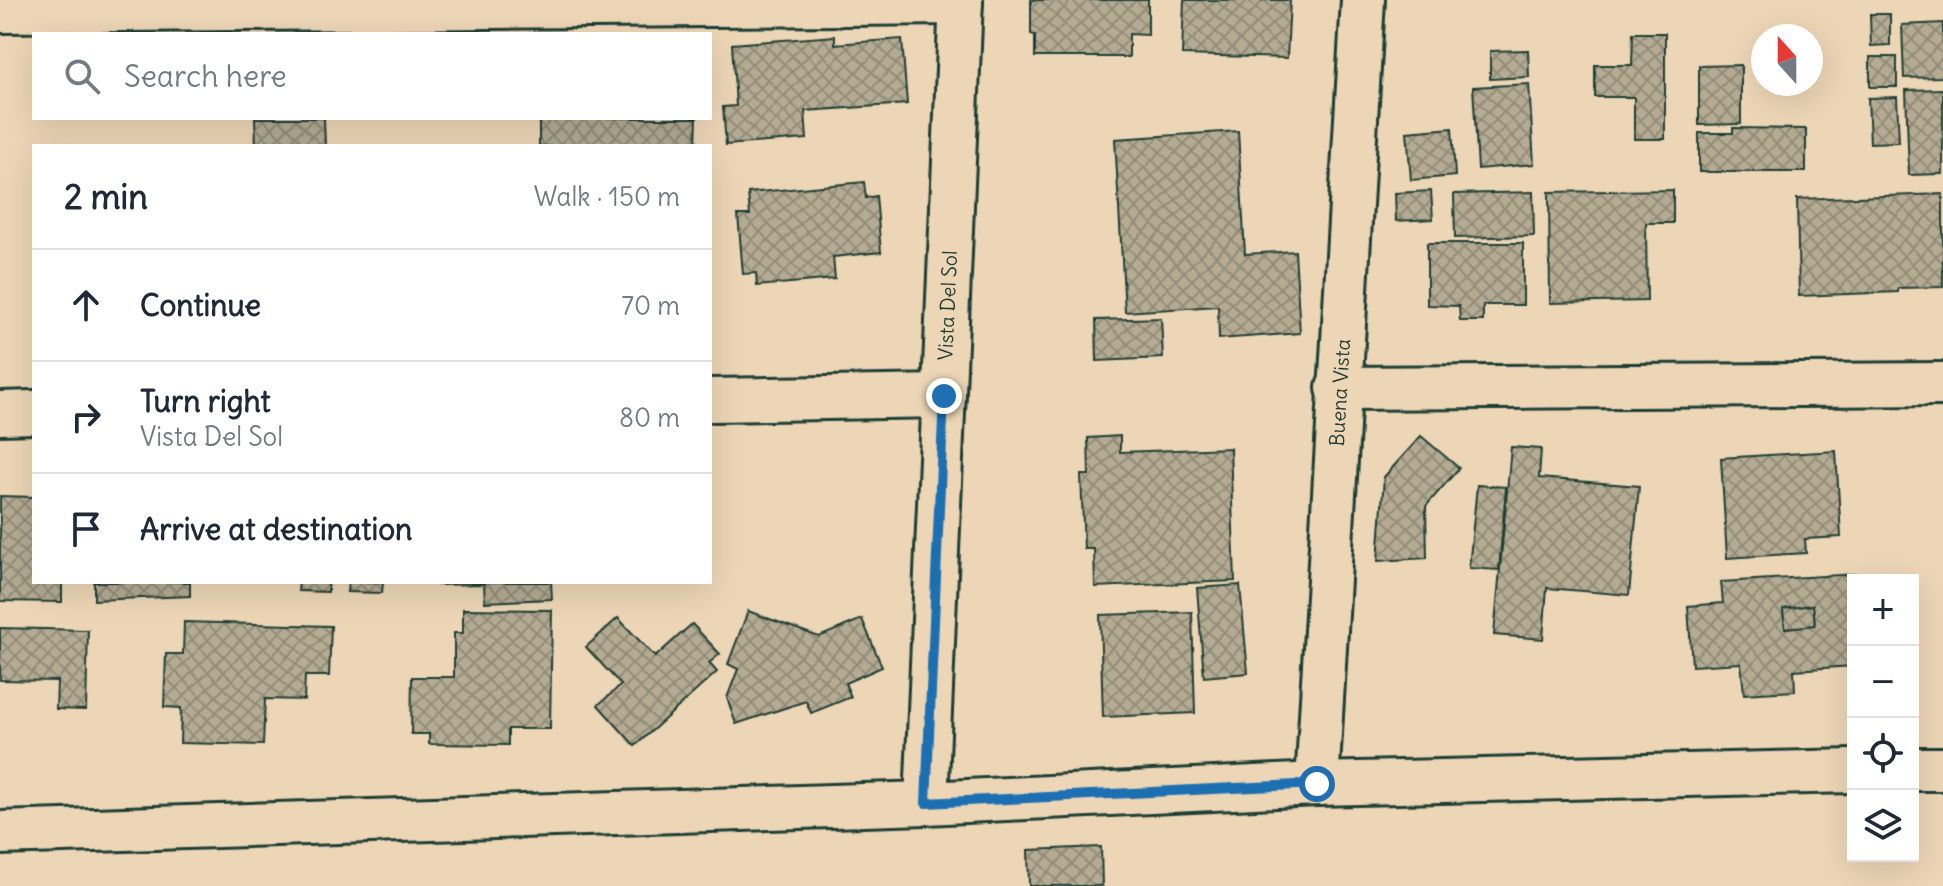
<!DOCTYPE html>
<html lang="en">
<head>
<meta charset="utf-8">
<style>
	:root { --surface:#fff; --page:#f6f6f7; --text:#1f2937; --muted:#747a83; --line:#e0e1e3 }
	body { margin:0; font-family:Delius,sans-serif; background:var(--page); color:var(--text) }
	.controls { position:absolute; right:24px; bottom:24px; display:grid; overflow:hidden; border-radius:0px; box-shadow:0 8px 32px #0002 }
	.controls button { width:72px; height:72px; display:grid; place-items:center; padding:0; border:0; border-bottom:2px solid var(--line); background:var(--surface); color:var(--text); font:40px sans-serif }
	.compass { position:absolute; left:1751px; top:24px; width:72px; height:72px; border-radius:50%; background:var(--surface); box-shadow:0 8px 32px #0002; rotate:339deg }
	.stop { position:absolute; width:24px; height:24px; margin:-18px; border:6px solid #1f6fb2; border-radius:50%; background:#fff }
	.stop.end { background:#1f6fb2; border-color:#fff; box-shadow:0 2px 8px #0008 }
	.list { margin:0; padding:0; list-style:none }
	h2 { display:flex; justify-content:space-between; align-items:center; height:104px; margin:0; padding:0 32px; font-size:34px }
	h2 small { font-size:26px; font-weight:400; color:var(--muted) }
	.list li { display:grid; grid-template-columns:52px 1fr auto; gap:24px; align-items:center; box-sizing:border-box; height:112px; padding:0 32px; border-top:2px solid var(--line) }
	.list b { display:block; font-size:30px; white-space:nowrap }
	.list p { margin:0; font-size:26px; white-space:nowrap; color:var(--muted) }
	.list em { font-size:26px; font-style:normal; color:var(--muted) }
	.icon { flex:none; width:44px; height:44px; fill:none; stroke:currentColor; stroke-width:2; stroke-linecap:round; stroke-linejoin:round }
	.map { position:relative; flex:none; width:1943px; height:886px; overflow:hidden }
	.search { position:absolute; background:var(--surface); box-shadow:0 8px 32px #0002; left:32px; top:32px; width:680px; height:88px; display:flex; align-items:center; gap:20px; box-sizing:border-box; padding:0 28px; border-radius:0px; color:var(--muted); font-size:30px }
	.panel { position:absolute; background:var(--surface); box-shadow:0 8px 32px #0002; left:32px; top:144px; width:680px; height:440px; border-radius:0px }
	.map>svg:first-child { display:block }
</style>
</head>
<body>
<div class="map">
<svg width="1943" height="886" viewBox="0 0 1943 886">
	<defs>
		<pattern id="building-cross-hatch" width="8" height="8" patternUnits="userSpaceOnUse" patternTransform="scale(2)"><rect width="8" height="8" fill="#b4ab92"/><path d="M0 0l8 8M0 8l8-8" fill="none" stroke="#928c78"/></pattern>
	</defs>
	<rect width="100%" height="100%" fill="#edd6b6"/>
	<filter id="ink" filterUnits="userSpaceOnUse"><feTurbulence type="fractalNoise" baseFrequency=".0125" numOctaves="2"/><feDisplacementMap in="SourceGraphic" scale="16" xChannelSelector="R" yChannelSelector="G"/><feConvolveMatrix kernelMatrix="1 2 1 2 8 2 1 2 1" color-interpolation-filters="sRGB"/></filter>
	<g filter="url(#ink)">
		<g fill="url(#building-cross-hatch)" stroke="#1f3d34" stroke-width="2" fill-rule="evenodd">
			<polygon points="1031,0 1148,0 1148,35 1129,34 1129,57 1035,57 1035,35 1031,34"/>
			<polygon points="1184,0 1290,0 1287,58 1182,55"/>
			<polygon points="1870,14 1890,14 1890,45 1871,46"/>
			<polygon points="1943,23 1943,77 1904,78 1902,25"/>
			<polygon points="1633,33 1665,33 1665,139 1634,139 1634,97 1595,97 1595,65 1632,65"/>
			<polygon points="835,36 835,44 902,39 907,104 805,111 807,139 726,145 723,107 736,106 732,44"/>
			<polygon points="1528,50 1529,77 1490,79 1490,51"/>
			<rect x="1870" y="57" width="27" height="30"/>
			<polygon points="1741,65 1741,124 1699,125 1699,66"/>
			<polygon points="1529,84 1534,164 1478,169 1473,87"/>
			<polygon points="1943,89 1943,174 1909,175 1906,90"/>
			<polygon points="1897,97 1899,142 1870,143 1868,98"/>
			<polygon points="255,118 324,118 325,146 256,146"/>
			<polygon points="539,118 697,118 696,146 539,146"/>
			<polygon points="1452,128 1455,176 1411,180 1407,132"/>
			<polygon points="1733,128 1806,129 1806,172 1699,172 1699,133 1733,133"/>
			<polygon points="1238,131 1245,254 1295,251 1300,333 1219,339 1218,306 1125,312 1115,139"/>
			<polygon points="864,182 866,198 876,196 881,252 833,257 835,279 757,286 756,273 743,274 738,215 750,215 748,193"/>
			<polygon points="1673,190 1673,223 1646,223 1647,301 1550,303 1549,192"/>
			<polygon points="1431,191 1433,219 1396,221 1395,193"/>
			<polygon points="1533,192 1534,236 1455,238 1454,194"/>
			<polygon points="1943,194 1943,287 1898,288 1898,292 1799,296 1797,199"/>
			<polygon points="1427,243 1523,243 1523,305 1483,305 1483,321 1460,321 1459,306 1427,305"/>
			<polygon points="1161,318 1163,358 1097,361 1096,320"/>
			<polygon points="1120,436 1120,452 1230,448 1235,581 1095,587 1094,549 1084,549 1081,475 1089,475 1088,438"/>
			<polygon points="1421,436 1459,468 1426,506 1427,558 1378,561 1384,477"/>
			<polygon points="1511,447 1541,449 1539,478 1639,486 1629,595 1547,588 1543,639 1494,635"/>
			<polygon points="1836,451 1841,537 1805,539 1806,553 1727,558 1721,458"/>
			<polygon points="1477,485 1506,487 1499,570 1469,568"/>
			<polygon points="0,496 34,497 34,582 62,582 62,602 0,601"/>
			<path d="M1856 574 1857 580H1853V666L1794 670 1795 691 1744 694 1741 663 1692 666 1688 606 1723 603 1721 582ZM1813 605 1815 625 1785 628 1783 609Z"/>
			<polygon points="94,582 190,582 190,596 94,600"/>
			<polygon points="299,582 328,582 328,592 298,591"/>
			<polygon points="348,582 383,582 382,593 347,592"/>
			<polygon points="437,582 551,582 552,599 485,602 484,584 437,585"/>
			<polygon points="1240,585 1248,673 1204,677 1197,588"/>
			<polygon points="1813,605 1815,625 1785,628 1783,609"/>
			<polygon points="463,609 552,610 550,729 508,729 508,745 429,744 429,734 411,734 412,677 454,677 454,633 463,633"/>
			<polygon points="748,611 819,637 862,619 882,667 845,683 851,697 811,713 806,701 736,724 727,698 738,669 728,664"/>
			<polygon points="1192,612 1195,713 1103,717 1100,615"/>
			<polygon points="618,618 655,657 692,624 720,654 709,663 717,672 635,746 598,705 621,685 586,647"/>
			<polygon points="184,622 331,626 329,676 305,676 304,700 265,699 263,745 180,743 181,708 164,707 166,654 183,654"/>
			<polygon points="0,628 88,630 86,710 56,709 57,681 0,680"/>
			<polygon points="1101,847 1102,886 1029,886 1028,850"/>
		</g>
		<g fill="none" stroke-linecap="round" stroke-linejoin="round">
			<defs>
				<g id="minor">
					<polyline points="0,11 961,3"/>
					<polyline points="1338,388 1943,384"/>
					<polyline points="710,400 944,396"/>
					<polyline points="0,413 34,412"/>
					<polyline points="1913,769 1943,769"/>
					<path id="s1" d="M1317 784 1363 0"/>
					<path id="s2" d="M926 803 961 0"/>
					<polyline points="0,833 926,803 1317,784 1853,771"/>
				</g>
			</defs>
			<use href="#minor" stroke="#1f3d34" stroke-width="48"/>
			<use href="#minor" stroke="#edd6b6" stroke-width="42"/>
		</g>
	</g>
	<g fill="none" stroke-linecap="round" stroke-linejoin="round" filter="url(#ink)">
		<polyline stroke="#1f6fb2" stroke-width="10" points="944,396 926,803 1317,784"/>
	</g>
	<g text-anchor="middle" stroke-width="7" stroke-linejoin="round" paint-order="stroke">
		<g font-size="20" fill="#1f3d34" stroke="#edd6b6">
			<text dy="7" stroke="none"><textPath href="#s2" startOffset="498">Vista Del Sol</textPath></text>
			<text dy="7" stroke="none"><textPath href="#s1" startOffset="392">Buena Vista</textPath></text>
		</g>
	</g>
</svg>
<div class="controls">
<button>+</button>
<button>−</button>
<button><svg class="icon" aria-label="locate" viewBox="0 0 24 24"><circle cx="12" cy="12" r="6"/><path d="M12 2v4M12 18v4M2 12h4M18 12h4"/></svg></button>
<button><svg class="icon" aria-label="layers" viewBox="0 0 24 24"><path d="M12 4l9 5-9 5-9-5zM3 14l9 5 9-5"/></svg></button>
</div>
<svg class="compass" viewBox="-18 -18 36 36"><path d="M0-13l5 13h-10z" fill="#e53935"/><path d="M0 13l5-13h-10z" fill="#747a83"/></svg>
<div class="stop" style="left:1317px;top:784px"></div>
<div class="stop end" style="left:944px;top:396px"></div>
<div class="search"><svg class="icon" aria-label="search" viewBox="0 0 24 24"><circle cx="10" cy="10" r="6"/><path d="M15 15l6 6"/></svg>Search here</div>
<section class="panel">
<h2>2 min<small>Walk · 150 m</small></h2>
<ul class="list">
<li><svg class="icon" aria-label="ahead" viewBox="0 0 24 24"><path d="M12 20V5M6 11l6-6 6 6"/></svg><div><b>Continue</b></div><em>70 m</em></li>
<li><svg class="icon" aria-label="right" viewBox="0 0 24 24"><path d="M7 20v-9h11M14 6l5 5-5 5"/></svg><div><b>Turn right</b><p>Vista Del Sol</p></div><em>80 m</em></li>
<li><svg class="icon" aria-label="arrive" viewBox="0 0 24 24"><path d="M6 21V4h12l-3 4 3 4H6"/></svg><div><b>Arrive at destination</b></div></li>
</ul>
</section>
</div>
</body>
</html>
